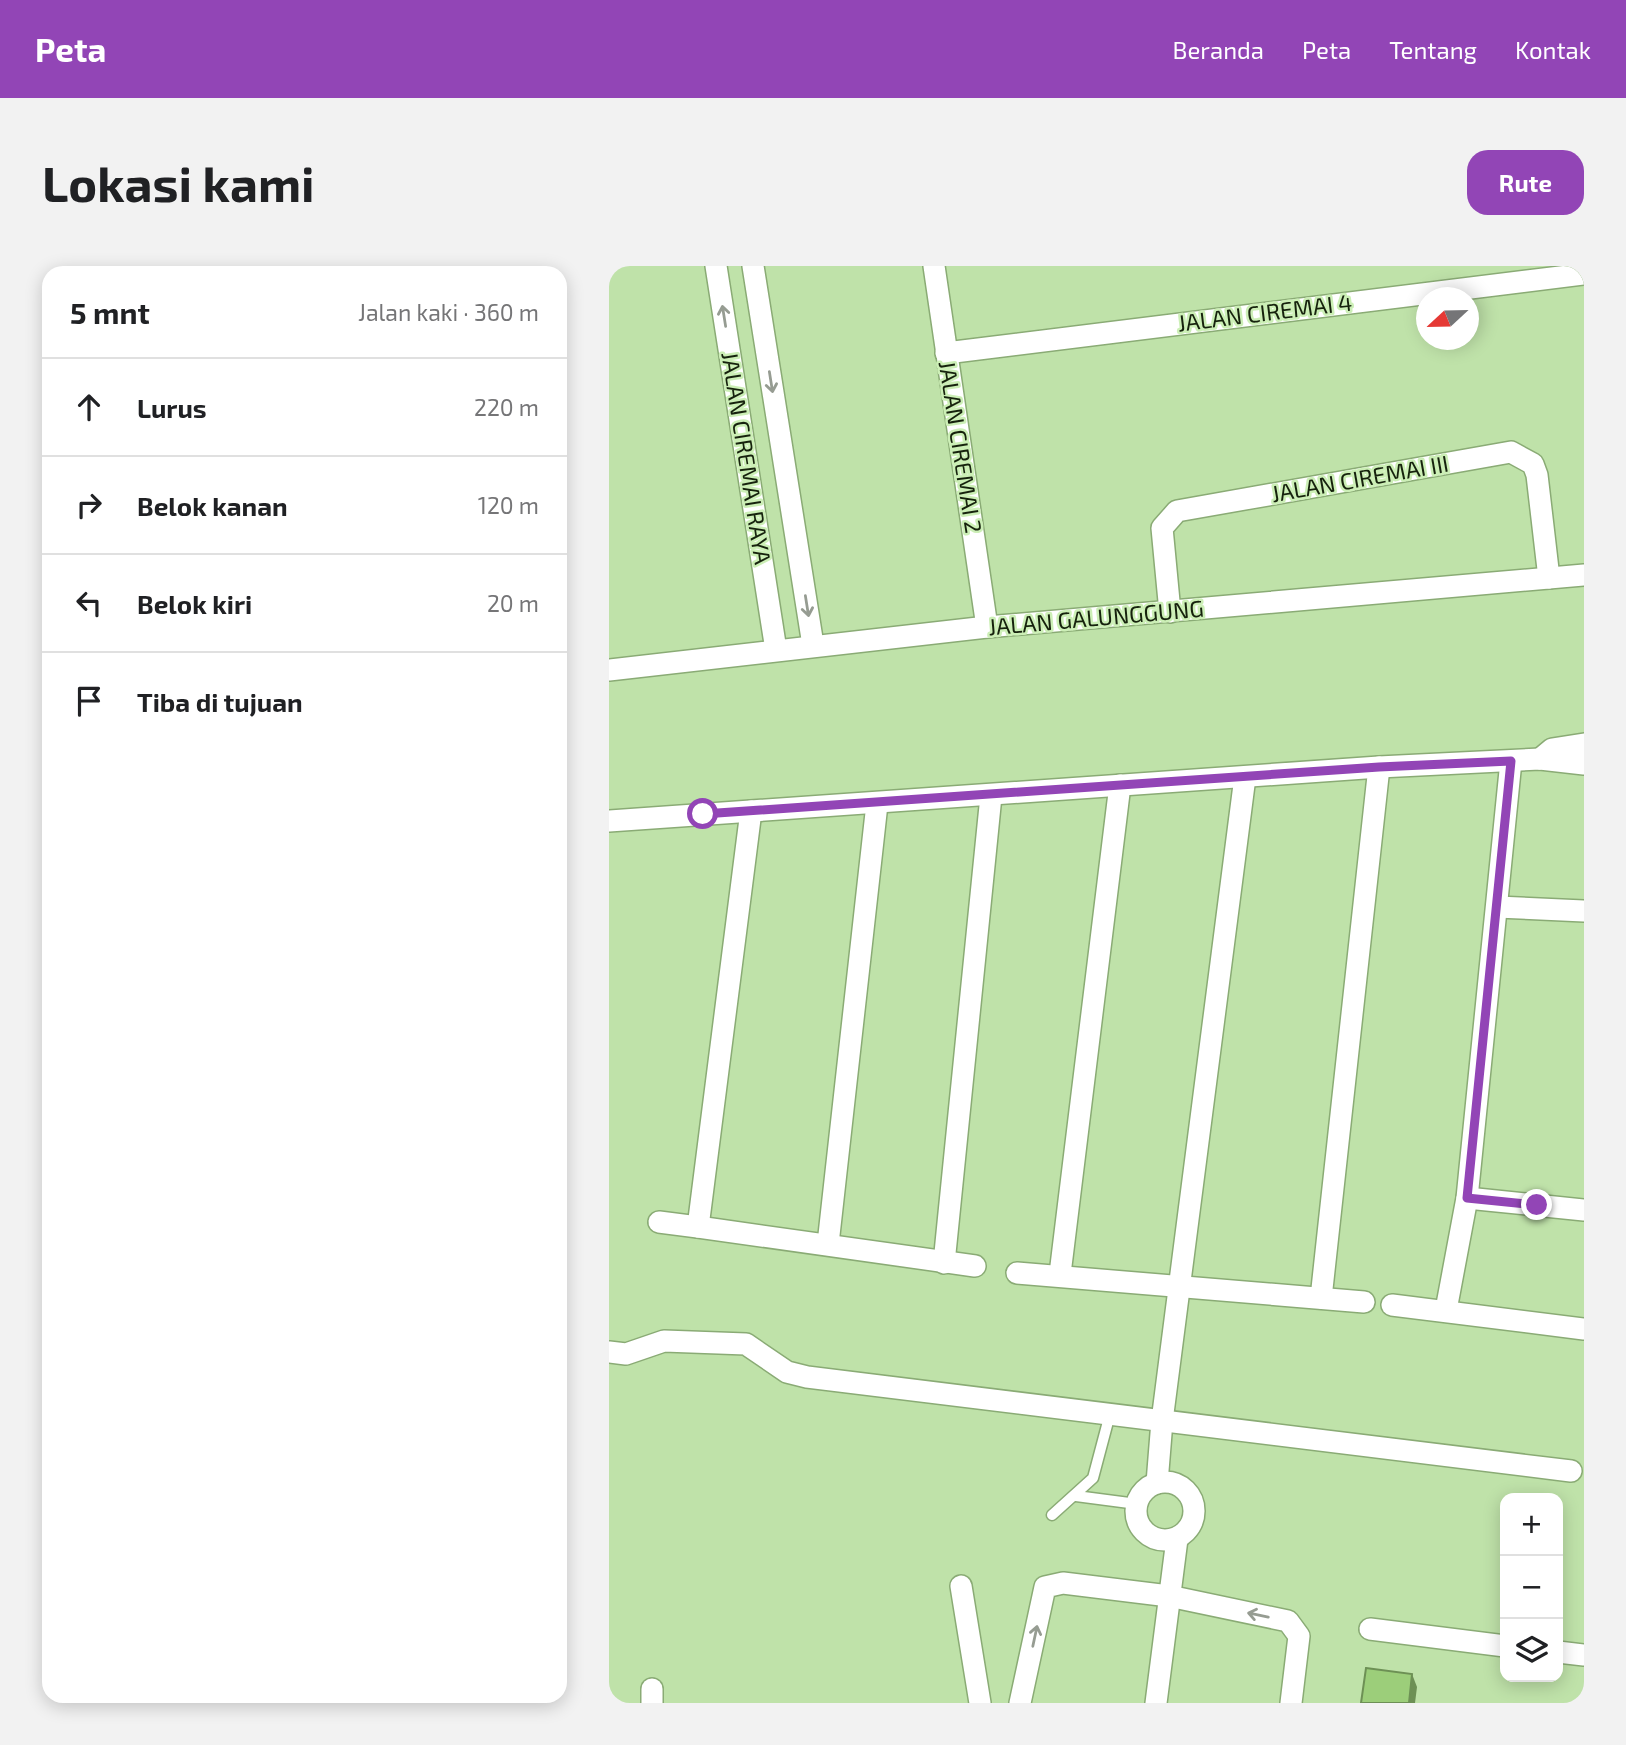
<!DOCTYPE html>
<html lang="id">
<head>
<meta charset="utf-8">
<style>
	:root { --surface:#fff; --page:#f2f2f2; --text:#202124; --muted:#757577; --line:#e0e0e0; --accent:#9245b6 }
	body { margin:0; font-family:"Exo 2",sans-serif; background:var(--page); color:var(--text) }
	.controls { position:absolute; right:21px; bottom:21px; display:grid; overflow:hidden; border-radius:14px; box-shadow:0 4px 18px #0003 }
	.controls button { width:63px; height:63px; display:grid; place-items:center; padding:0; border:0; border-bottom:2px solid var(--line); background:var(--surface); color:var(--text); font:35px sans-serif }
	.compass { position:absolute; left:807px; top:21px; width:63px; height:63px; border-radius:50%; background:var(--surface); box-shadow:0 4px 18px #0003; rotate:248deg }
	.stop { position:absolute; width:21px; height:21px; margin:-16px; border:5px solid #9245b6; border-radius:50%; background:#fff }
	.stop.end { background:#9245b6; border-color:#fff; box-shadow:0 2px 7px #0008 }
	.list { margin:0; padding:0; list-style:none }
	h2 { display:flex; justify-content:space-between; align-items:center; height:91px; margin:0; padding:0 28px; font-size:30px }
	h2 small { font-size:23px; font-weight:400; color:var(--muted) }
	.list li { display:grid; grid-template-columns:46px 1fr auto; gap:21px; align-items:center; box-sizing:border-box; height:98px; padding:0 28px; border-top:2px solid var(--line) }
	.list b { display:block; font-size:26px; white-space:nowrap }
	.list em { font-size:23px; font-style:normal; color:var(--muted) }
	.icon { flex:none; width:38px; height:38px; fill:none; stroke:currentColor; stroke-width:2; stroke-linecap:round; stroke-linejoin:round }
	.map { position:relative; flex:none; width:975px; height:1437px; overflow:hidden; border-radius:21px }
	header { display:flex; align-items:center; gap:42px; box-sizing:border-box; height:98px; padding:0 35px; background:var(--accent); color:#fff }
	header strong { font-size:33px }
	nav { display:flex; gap:38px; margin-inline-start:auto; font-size:24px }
	.intro { display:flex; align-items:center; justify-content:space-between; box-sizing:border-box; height:168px; padding:0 42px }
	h1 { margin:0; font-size:49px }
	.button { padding:18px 32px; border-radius:21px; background:var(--accent); color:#fff; font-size:24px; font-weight:700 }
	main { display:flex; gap:42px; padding:0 42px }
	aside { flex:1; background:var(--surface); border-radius:21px; box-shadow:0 4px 18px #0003 }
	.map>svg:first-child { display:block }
</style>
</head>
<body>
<header>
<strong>Peta</strong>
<nav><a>Beranda</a><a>Peta</a><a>Tentang</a><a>Kontak</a></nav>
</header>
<div class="intro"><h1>Lokasi kami</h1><a class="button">Rute</a></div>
<main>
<aside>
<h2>5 mnt<small>Jalan kaki · 360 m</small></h2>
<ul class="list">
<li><svg class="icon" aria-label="ahead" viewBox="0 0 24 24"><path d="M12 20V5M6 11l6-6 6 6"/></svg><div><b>Lurus</b></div><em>220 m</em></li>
<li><svg class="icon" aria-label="right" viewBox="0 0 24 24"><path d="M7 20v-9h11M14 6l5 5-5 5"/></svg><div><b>Belok kanan</b></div><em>120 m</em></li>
<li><svg class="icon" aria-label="left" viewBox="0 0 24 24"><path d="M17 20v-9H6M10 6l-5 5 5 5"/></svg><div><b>Belok kiri</b></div><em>20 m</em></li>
<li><svg class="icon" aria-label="arrive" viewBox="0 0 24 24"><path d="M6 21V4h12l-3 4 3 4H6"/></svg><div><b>Tiba di tujuan</b></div></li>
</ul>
</aside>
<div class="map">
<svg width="975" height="1437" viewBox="0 0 975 1437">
	<rect width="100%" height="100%" fill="#bfe2a9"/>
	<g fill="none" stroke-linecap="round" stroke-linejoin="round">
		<defs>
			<g id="lane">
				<polyline points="467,1230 528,1238"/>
				<polyline points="443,1249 484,1212 501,1148"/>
			</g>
			<g id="street">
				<polyline points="107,0 167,384"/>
				<polyline points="144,0 204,379"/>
				<polyline points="325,0 378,361"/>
				<polyline points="337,87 975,8"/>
				<polyline points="561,346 553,262 568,245 902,186 924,198 928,209 940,312"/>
				<polyline points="0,404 378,361 975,309"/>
				<polyline points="931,493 943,483 975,478"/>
				<polyline points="142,545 89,961 366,1000"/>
				<polyline points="0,555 770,501 931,493 975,498"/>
				<polyline points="888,641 975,645"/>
				<polyline points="858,932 975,944"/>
				<polyline points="50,956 89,961"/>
				<polyline points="219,978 268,538"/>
				<polyline points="335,997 382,530"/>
				<polyline points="408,1007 755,1036"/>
				<polyline points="451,1008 511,519"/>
				<polyline points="712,1032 770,501"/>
				<polyline points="783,1039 975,1063"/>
				<polyline points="837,1044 858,932 902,495"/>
				<polyline points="0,1086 17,1088 55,1075 137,1078 178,1106 198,1111 962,1205"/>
				<circle cx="556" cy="1245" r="29"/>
				<polyline points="548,1217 553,1155 636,511"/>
				<polyline points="352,1320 371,1437"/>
				<polyline points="761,1363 896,1380"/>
				<polyline points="949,1386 975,1389"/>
				<polyline points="43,1437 43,1423"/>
				<polyline points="411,1437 436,1321 454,1317 560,1330 679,1355 690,1370 682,1437"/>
				<polyline points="547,1437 568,1273"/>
			</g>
		</defs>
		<use href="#lane" stroke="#8aab75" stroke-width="13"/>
		<use href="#street" stroke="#8aab75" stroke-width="24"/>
		<use href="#lane" stroke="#fff" stroke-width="10"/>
		<use href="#street" stroke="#fff" stroke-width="21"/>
	</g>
	<polygon fill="#6d9055" points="803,1408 808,1421 806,1437 800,1437"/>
	<polygon fill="#9cce7a" stroke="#6d9055" stroke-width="2" points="757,1402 803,1408 800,1437 752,1437"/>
	<defs><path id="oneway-shaft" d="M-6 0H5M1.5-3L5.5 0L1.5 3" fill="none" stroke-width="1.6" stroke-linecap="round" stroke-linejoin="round" transform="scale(1.75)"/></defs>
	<g stroke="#969c92">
		<use href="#oneway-shaft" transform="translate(115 50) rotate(-99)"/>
		<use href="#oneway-shaft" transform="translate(162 116) rotate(81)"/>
		<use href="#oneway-shaft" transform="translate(198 340) rotate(81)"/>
		<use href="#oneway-shaft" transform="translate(649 1349) rotate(-168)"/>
		<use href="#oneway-shaft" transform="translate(426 1370) rotate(-78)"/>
	</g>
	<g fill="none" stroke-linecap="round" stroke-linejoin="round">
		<polyline stroke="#9245b6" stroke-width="9" points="94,548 770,501 902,495 858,932 928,939"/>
	</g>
	<g text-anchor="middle" stroke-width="5" stroke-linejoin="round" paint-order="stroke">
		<g font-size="23" fill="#16220d" stroke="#ccefb6">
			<text transform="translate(656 47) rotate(-7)" y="8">JALAN CIREMAI 4</text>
			<text transform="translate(351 181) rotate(81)" y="8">JALAN CIREMAI 2</text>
			<text transform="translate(137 192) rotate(81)" y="8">JALAN CIREMAI RAYA</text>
			<text transform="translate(751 213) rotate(-10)" y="8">JALAN CIREMAI III</text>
			<text transform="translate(487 352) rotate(-5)" y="8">JALAN GALUNGGUNG</text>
		</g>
	</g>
</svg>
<div class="controls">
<button>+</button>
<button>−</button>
<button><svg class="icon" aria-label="layers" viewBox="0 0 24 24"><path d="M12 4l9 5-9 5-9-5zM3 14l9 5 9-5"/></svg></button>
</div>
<svg class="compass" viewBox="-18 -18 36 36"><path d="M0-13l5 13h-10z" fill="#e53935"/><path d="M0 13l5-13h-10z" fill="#757577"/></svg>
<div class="stop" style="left:94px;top:548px"></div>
<div class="stop end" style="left:928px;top:939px"></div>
</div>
</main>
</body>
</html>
